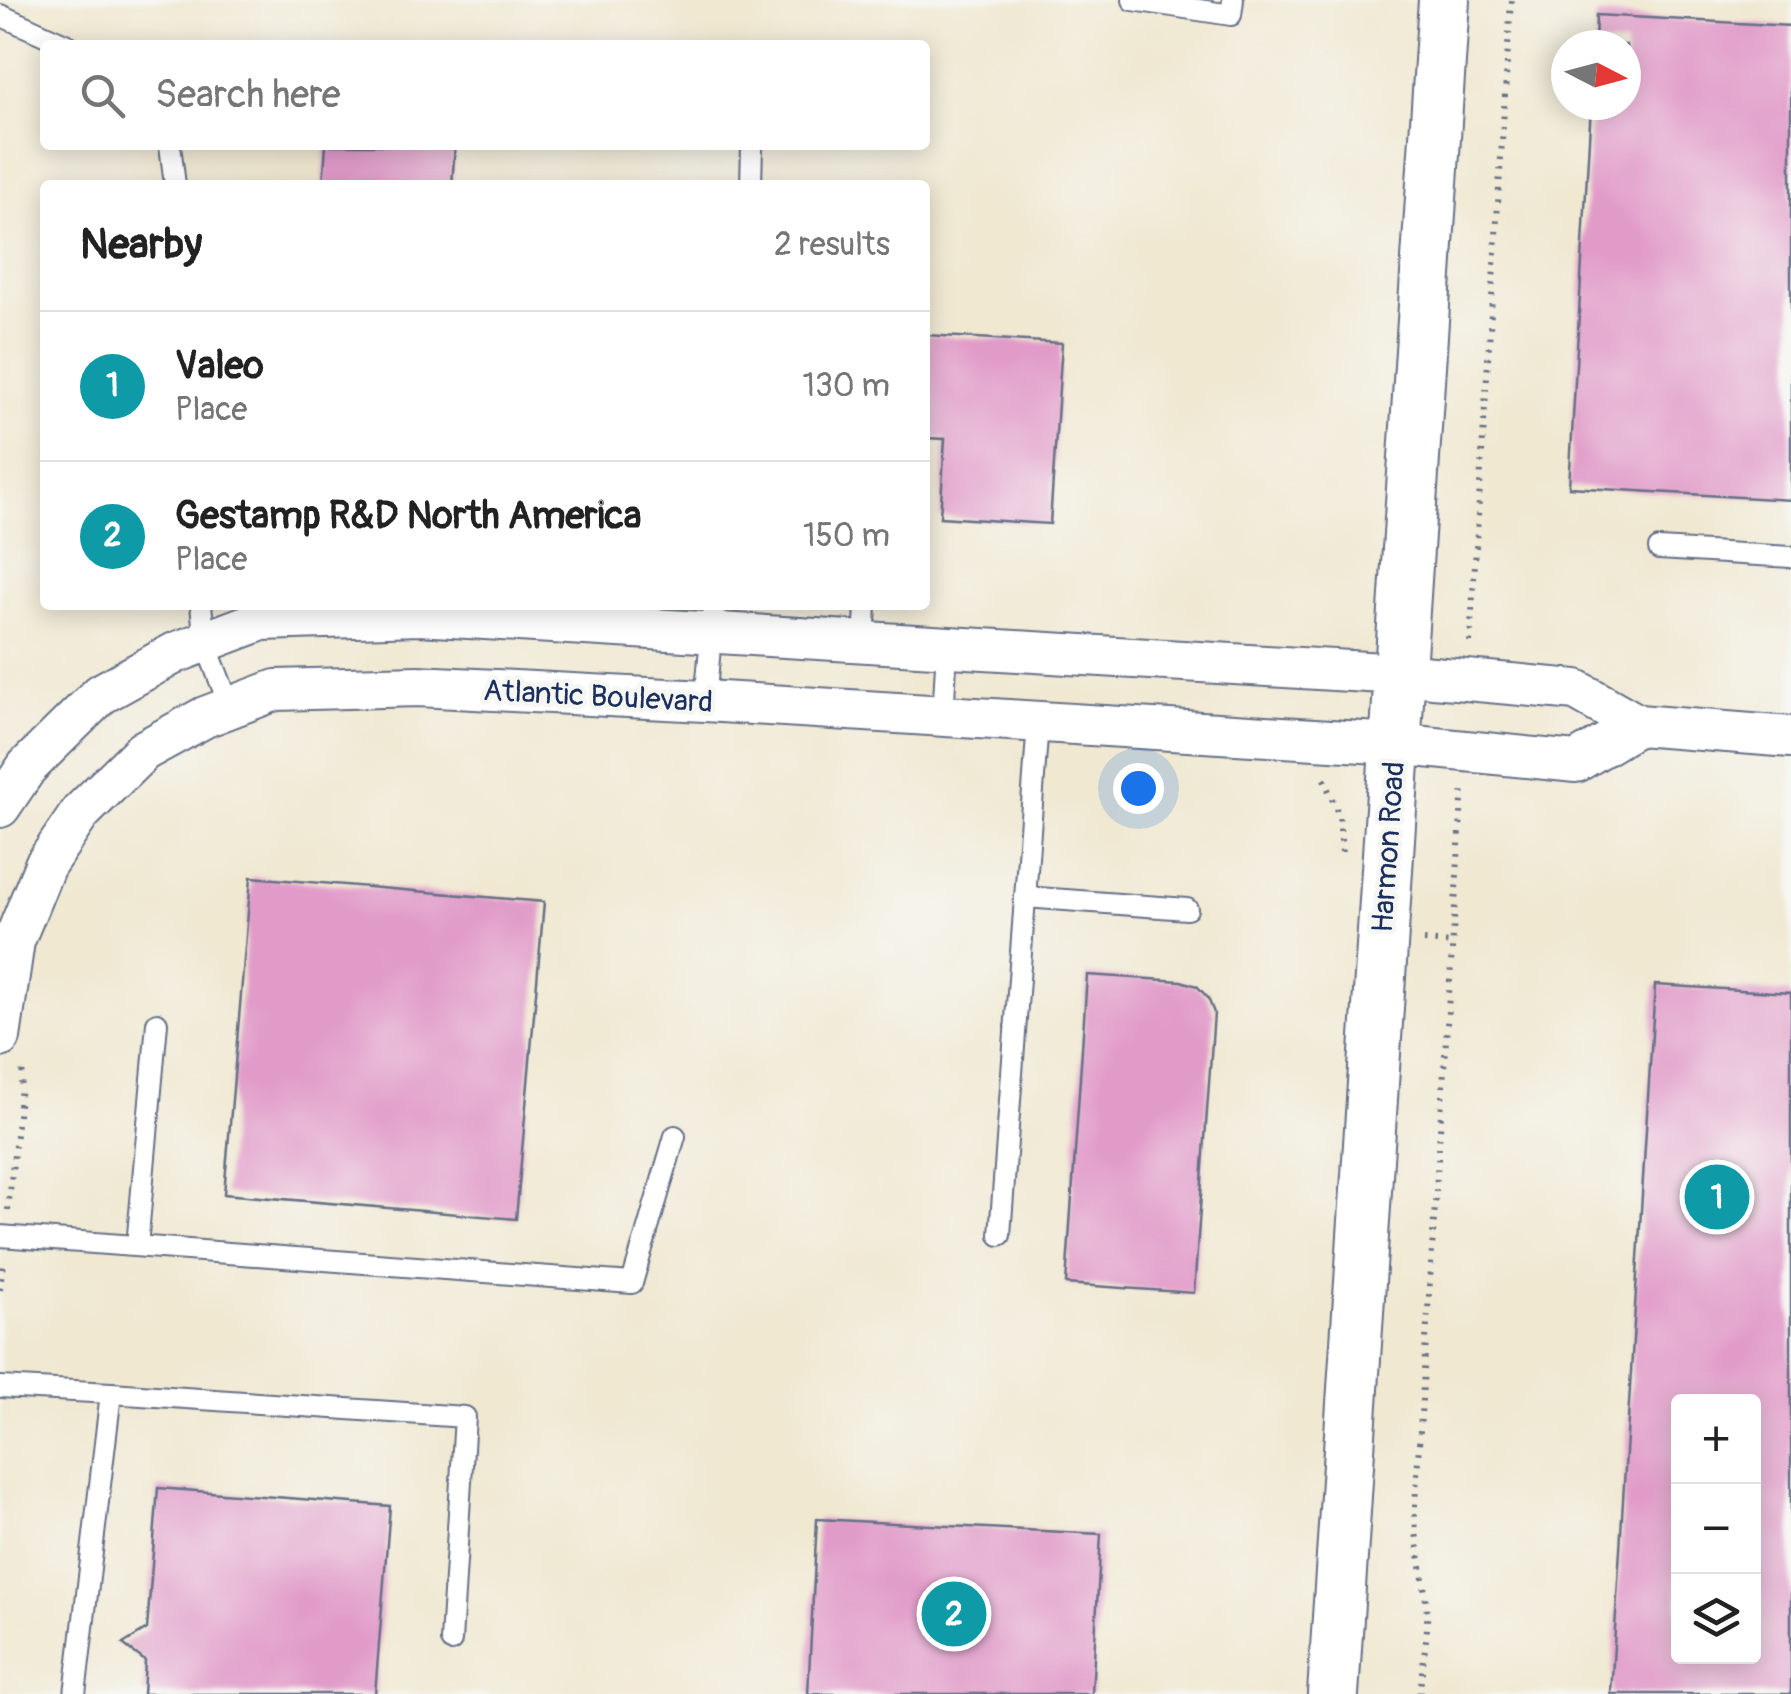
<!DOCTYPE html>
<html lang="en">
<head>
<meta charset="utf-8">
<style>
	:root { --surface:#fff; --page:#f2f2f2; --text:#222; --muted:#767676; --line:#e0e0e0; --accent:#1f6fb2 }
	body { margin:0; font-family:Pangolin,sans-serif; background:var(--page); color:var(--text) }
	.controls { position:absolute; right:30px; bottom:30px; display:grid; overflow:hidden; border-radius:10px; box-shadow:0 5px 25px #0003 }
	.controls button { width:90px; height:90px; display:grid; place-items:center; padding:0; border:0; border-bottom:2px solid var(--line); background:var(--surface); color:var(--text); font:50px sans-serif }
	.compass { position:absolute; left:1551px; top:30px; width:90px; height:90px; border-radius:50%; background:var(--surface); box-shadow:0 5px 25px #0003; rotate:96deg }
	.you { position:absolute; left:1138px; top:788px; width:35px; height:35px; margin:-25px; border:8px solid #fff; border-radius:50%; background:#1a73e8; box-shadow:0 0 0 15px #1a73e833 }
	.badge { display:grid; place-items:center; width:65px; height:65px; border-radius:50%; background:var(--accent); color:#fff; font-size:32px; font-weight:700 }
	.pin { position:absolute; translate:-50% -50%; border:5px solid #fff; box-shadow:0 2px 10px #0006 }
	.list { margin:0; padding:0; list-style:none }
	h2 { display:flex; justify-content:space-between; align-items:center; height:130px; margin:0; padding:0 40px; font-size:42px }
	h2 small { font-size:32px; font-weight:400; color:var(--muted) }
	.list li { display:grid; grid-template-columns:65px 1fr auto; gap:30px; align-items:center; box-sizing:border-box; height:150px; padding:0 40px; border-top:2px solid var(--line) }
	.list b { display:block; font-size:38px; white-space:nowrap }
	.list p { margin:0; font-size:32px; white-space:nowrap; color:var(--muted) }
	.list em { font-size:32px; font-style:normal; color:var(--muted) }
	.icon { flex:none; width:55px; height:55px; fill:none; stroke:currentColor; stroke-width:2; stroke-linecap:round; stroke-linejoin:round }
	.map { position:relative; flex:none; width:1791px; height:1694px; overflow:hidden }
	.search { position:absolute; background:var(--surface); box-shadow:0 5px 25px #0003; left:40px; top:40px; width:890px; height:110px; display:flex; align-items:center; gap:25px; box-sizing:border-box; padding:0 35px; border-radius:10px; color:var(--muted); font-size:38px }
	.panel { position:absolute; background:var(--surface); box-shadow:0 5px 25px #0003; left:40px; top:180px; width:890px; height:430px; border-radius:10px }
	.map>svg:first-child { display:block }
</style>
</head>
<body>
<div class="map">
<svg width="1791" height="1694" viewBox="0 0 1791 1694">
	<rect width="100%" height="100%" fill="#f6f6f2"/>
	<filter id="ink" filterUnits="userSpaceOnUse"><feTurbulence type="fractalNoise" baseFrequency=".01" numOctaves="2"/><feDisplacementMap in="SourceGraphic" scale="20" xChannelSelector="R" yChannelSelector="G"/><feConvolveMatrix kernelMatrix="1 2 1 2 8 2 1 2 1" color-interpolation-filters="sRGB"/></filter>
	<filter id="wash" filterUnits="userSpaceOnUse"><feTurbulence type="fractalNoise" baseFrequency=".0048" numOctaves="4" result="noise"/><feDisplacementMap in="SourceGraphic" scale="40" xChannelSelector="R" yChannelSelector="G"/><feGaussianBlur stdDeviation="2.25" result="paint"/><feColorMatrix in="noise" values="0 0 0 0 0 0 0 0 0 0 0 0 0 0 0 0 0 1.4 0 .05"/><feComposite in="paint" operator="in"/></filter>
	<g filter="url(#wash)">
		<rect width="100%" height="100%" fill="#f0e8d1"/>
		<g id="blocks">
			<g fill="#e19bc9" fill-rule="evenodd">
				<polygon points="1596,15 1791,26 1791,500 1569,487 1591,105 1626,105 1626,45 1595,45"/>
				<polygon points="326,145 455,145 452,185 323,185"/>
				<polygon points="925,335 1062,343 1050,524 940,517 945,439 925,438"/>
				<polygon points="251,877 544,902 516,1219 224,1194"/>
				<polygon points="1087,975 1181,981 1197,986 1208,998 1214,1013 1194,1293 1066,1284"/>
				<path d="M1655 985 1791 993V1694H1611ZM1678 1402H1754V1656H1678Z"/>
				<polygon points="158,1488 390,1506 375,1694 143,1694 145,1661 123,1644 147,1629"/>
				<polygon points="817,1519 1101,1534 1092,1694 808,1694"/>
			</g>
		</g>
	</g>
	<g filter="url(#ink)">
		<use href="#blocks" fill-opacity="0" stroke="#667086" stroke-width="2.5"/>
		<g fill="none" stroke-linecap="round" stroke-linejoin="round">
			<defs>
				<g id="service">
					<polyline points="1133,0 1231,15 1233,0"/>
					<polyline points="0,15 67,45"/>
					<polyline points="170,145 175,185"/>
					<polyline points="751,185 752,145"/>
					<polyline points="1659,549 1791,557"/>
					<polyline points="201,605 205,642 230,707"/>
					<polyline points="864,642 866,605"/>
					<polyline points="705,701 714,605"/>
					<polyline points="943,717 947,647"/>
					<polyline points="1025,897 1187,909"/>
					<polyline points="1000,1235 1038,723"/>
					<polyline points="0,1236 632,1283 675,1136"/>
					<polyline points="137,1246 157,1023"/>
					<polyline points="0,1387 111,1393 75,1694"/>
					<polyline points="111,1393 465,1417 451,1641"/>
				</g>
				<g id="minor">
					<polyline points="0,807 27,767 101,694 175,653 262,620 419,615 1400,674 1576,690 1638,725 1791,737"/>
					<polyline points="0,1037 14,941 45,865 81,812 143,751 205,717 276,690 418,686 705,701 1395,744 1576,762 1638,725"/>
				</g>
				<polyline id="tertiary" points="1333,1694 1444,0"/>
			</defs>
			<use href="#service" stroke="#667086" stroke-width="24"/>
			<use href="#minor" stroke="#667086" stroke-width="44"/>
			<use href="#tertiary" stroke="#667086" stroke-width="54"/>
			<g stroke="#667086" stroke-width="6" stroke-dasharray="2.5 8" stroke-linecap="butt">
				<polyline points="1470,642 1511,0"/>
				<polyline points="1324,779 1339,816 1342,853"/>
				<polyline points="1424,941 1452,943"/>
				<polyline points="8,1210 23,1068"/>
				<polyline points="0,1290 3,1262"/>
				<path d="M1420 1694C1421 1668 1428 1641 1427 1615 1425 1577 1414 1542 1415 1505L1463 785"/>
			</g>
			<use href="#service" stroke="#fff" stroke-width="20"/>
			<use href="#minor" stroke="#fff" stroke-width="40"/>
			<use href="#tertiary" stroke="#fff" stroke-width="50"/>
		</g>
	</g>
	<g text-anchor="middle" stroke-width="9" stroke-linejoin="round" paint-order="stroke">
		<g font-size="30" fill="#1b2f5e" stroke="#f6f6f2">
			<text transform="translate(598 696) rotate(3)" y="10">Atlantic Boulevard</text>
			<text transform="translate(1388 847) rotate(-86)" y="10">Harmon Road</text>
		</g>
	</g>
</svg>
<div class="controls">
<button>+</button>
<button>−</button>
<button><svg class="icon" aria-label="layers" viewBox="0 0 24 24"><path d="M12 4l9 5-9 5-9-5zM3 14l9 5 9-5"/></svg></button>
</div>
<svg class="compass" viewBox="-18 -18 36 36"><path d="M0-13l5 13h-10z" fill="#e53935"/><path d="M0 13l5-13h-10z" fill="#767676"/></svg>
<div class="you"></div>
<div class="pin badge" style="left:1717px;top:1197px;background:#0f9aa8">1</div>
<div class="pin badge" style="left:954px;top:1614px;background:#0f9aa8">2</div>
<div class="search"><svg class="icon" aria-label="search" viewBox="0 0 24 24"><circle cx="10" cy="10" r="6"/><path d="M15 15l6 6"/></svg>Search here</div>
<section class="panel">
<h2>Nearby<small>2 results</small></h2>
<ul class="list">
<li><span class="badge" style="background:#0f9aa8">1</span><div><b>Valeo</b><p>Place</p></div><em>130 m</em></li>
<li><span class="badge" style="background:#0f9aa8">2</span><div><b>Gestamp R&amp;D North America</b><p>Place</p></div><em>150 m</em></li>
</ul>
</section>
</div>
</body>
</html>
